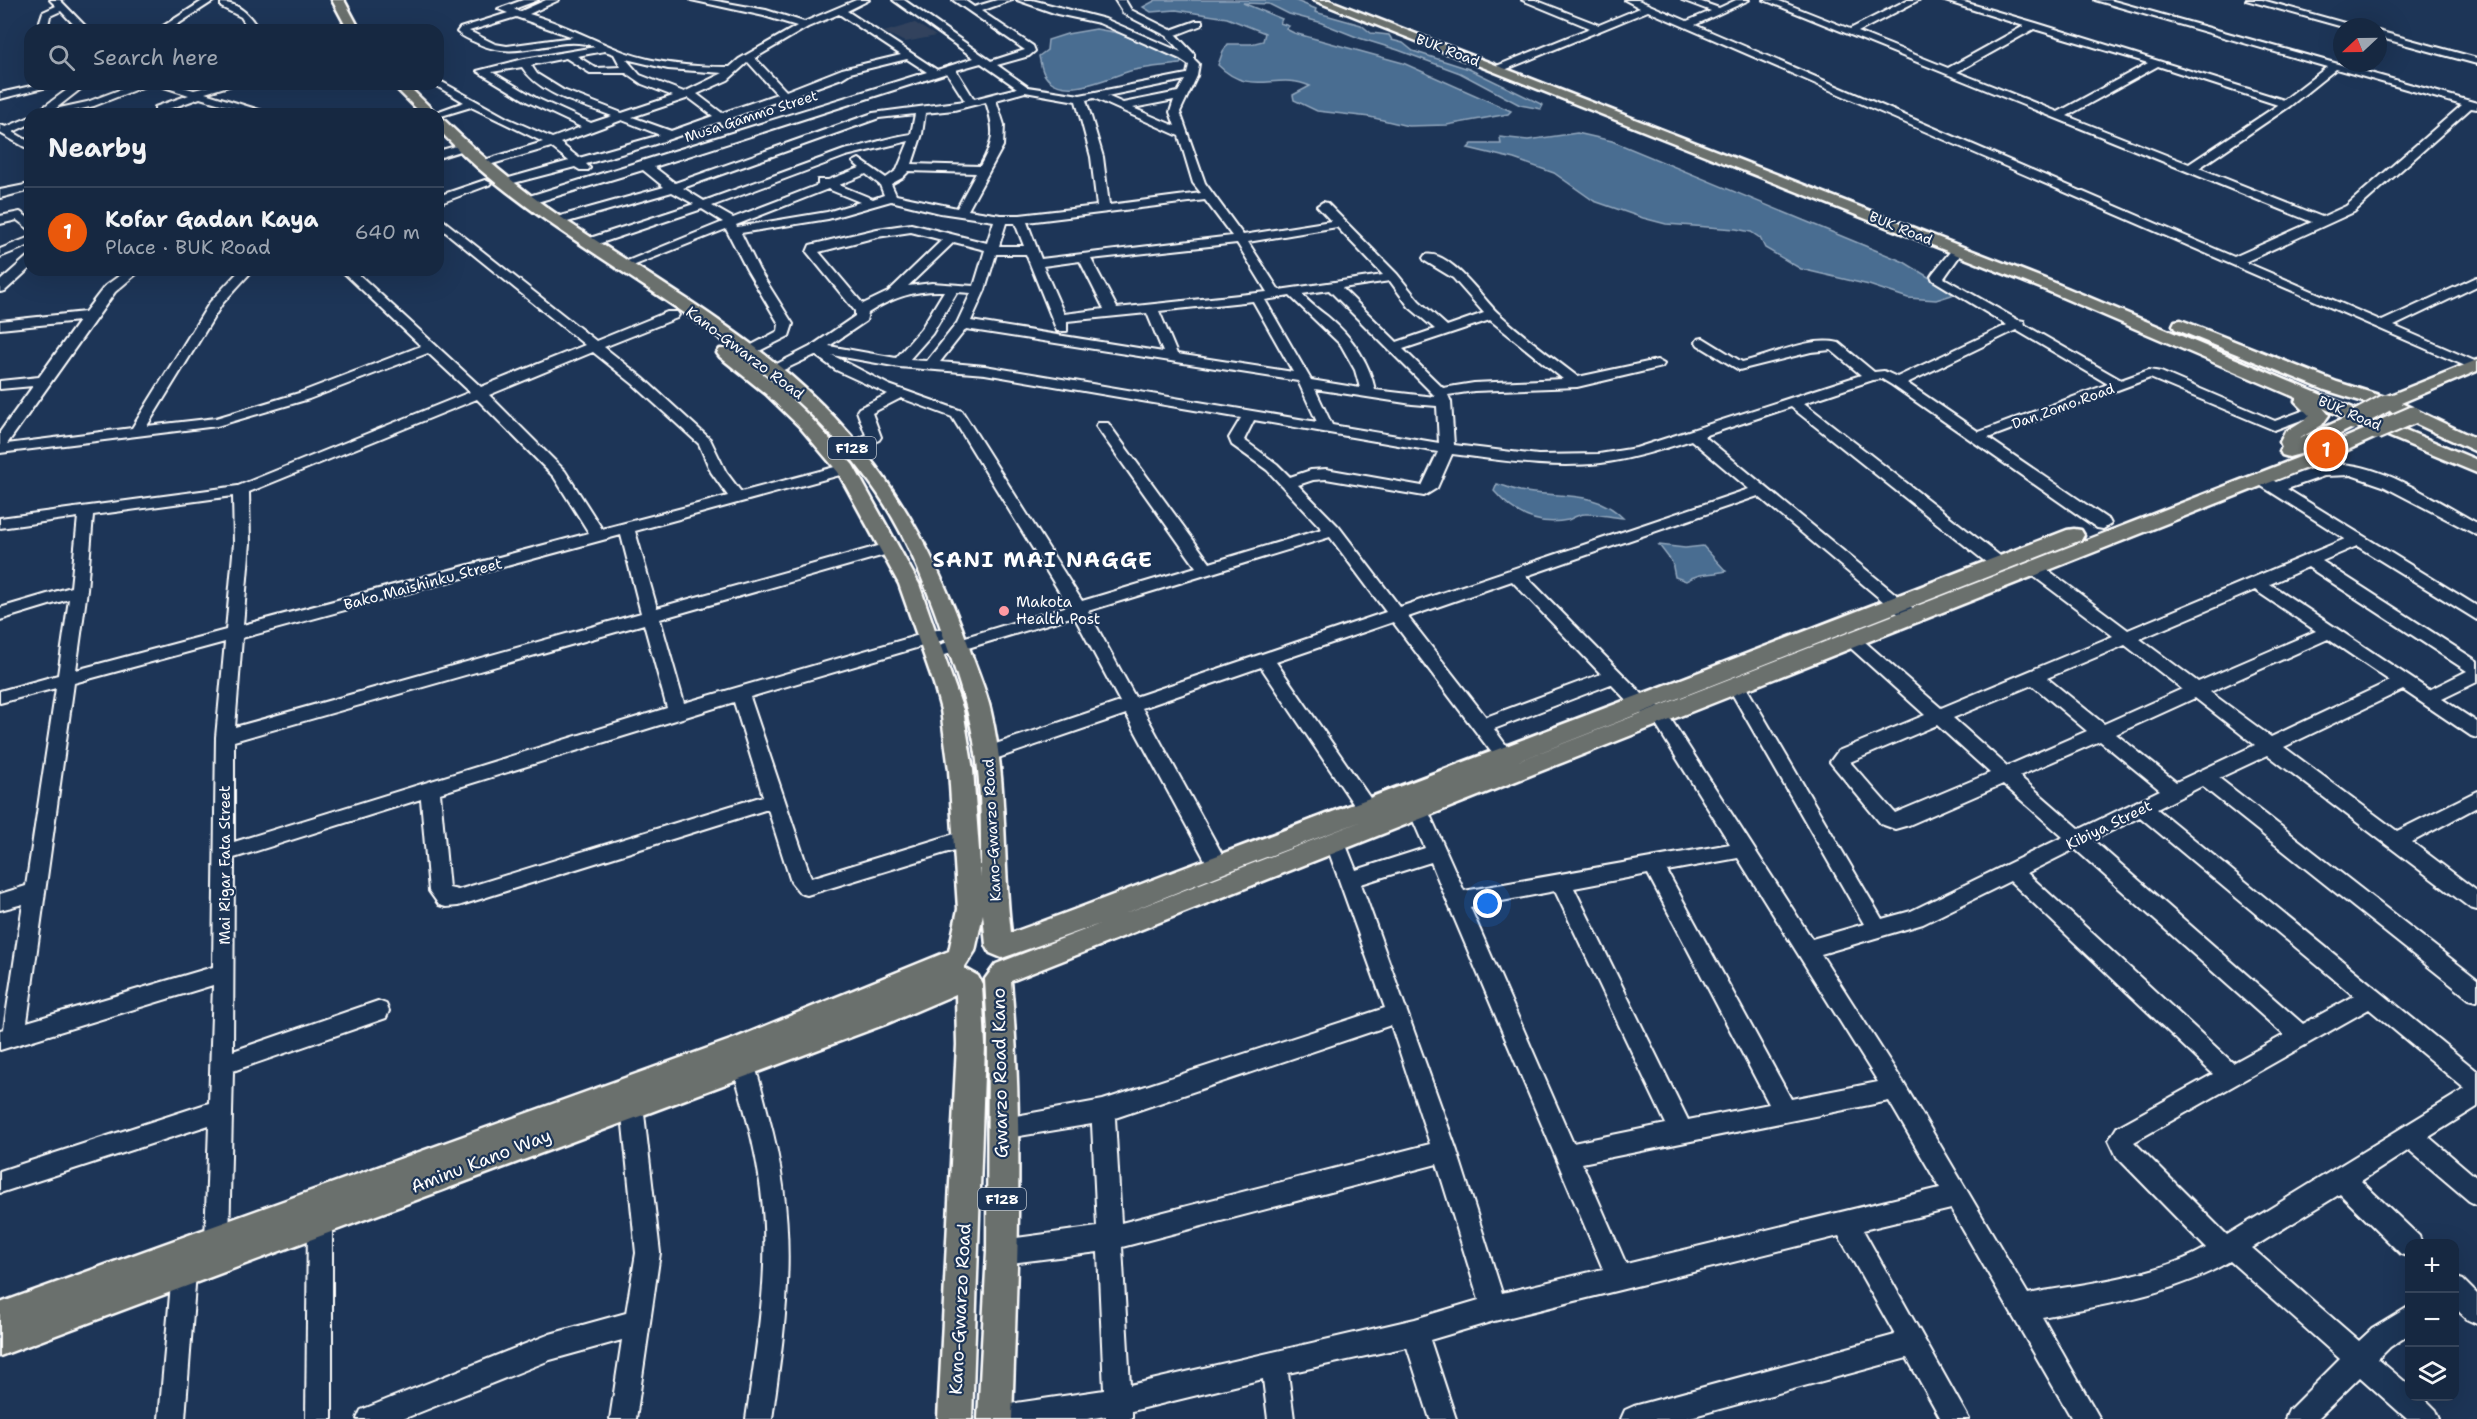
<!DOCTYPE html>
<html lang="en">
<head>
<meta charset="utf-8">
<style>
	:root { --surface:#162841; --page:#1f3048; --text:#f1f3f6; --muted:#9ea6b1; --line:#35445a; --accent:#ea580c }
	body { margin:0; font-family:"Shantell Sans",sans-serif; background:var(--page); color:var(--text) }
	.controls { position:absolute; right:18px; bottom:18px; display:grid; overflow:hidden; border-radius:12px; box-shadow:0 6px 24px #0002 }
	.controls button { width:54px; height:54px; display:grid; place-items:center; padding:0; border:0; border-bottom:2px solid var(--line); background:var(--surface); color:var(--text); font:30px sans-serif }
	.compass { position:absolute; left:2333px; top:18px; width:54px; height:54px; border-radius:50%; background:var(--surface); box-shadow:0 6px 24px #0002; rotate:248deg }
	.you { position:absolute; left:1488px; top:904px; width:21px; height:21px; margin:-15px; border:4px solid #fff; border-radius:50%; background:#1a73e8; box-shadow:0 0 0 9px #1a73e833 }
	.badge { display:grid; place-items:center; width:39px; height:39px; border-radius:50%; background:var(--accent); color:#fff; font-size:20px; font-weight:700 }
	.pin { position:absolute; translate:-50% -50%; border:3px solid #fff; box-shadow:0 2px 6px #0006 }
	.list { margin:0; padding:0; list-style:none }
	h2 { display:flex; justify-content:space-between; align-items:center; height:78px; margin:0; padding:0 24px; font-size:26px }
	h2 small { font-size:20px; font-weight:400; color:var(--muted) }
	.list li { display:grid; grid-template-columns:39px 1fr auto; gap:18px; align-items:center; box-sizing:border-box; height:90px; padding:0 24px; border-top:2px solid var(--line) }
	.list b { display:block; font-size:22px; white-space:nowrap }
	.list p { margin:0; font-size:20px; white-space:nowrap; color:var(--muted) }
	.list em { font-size:20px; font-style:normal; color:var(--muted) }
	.icon { flex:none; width:33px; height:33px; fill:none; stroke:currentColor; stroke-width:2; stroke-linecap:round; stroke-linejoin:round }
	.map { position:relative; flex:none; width:2477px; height:1419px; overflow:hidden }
	.search { position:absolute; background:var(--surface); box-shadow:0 6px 24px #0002; left:24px; top:24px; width:420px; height:66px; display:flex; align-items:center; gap:15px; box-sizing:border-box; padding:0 21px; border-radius:18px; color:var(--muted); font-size:22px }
	.panel { position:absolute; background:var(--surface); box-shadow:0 6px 24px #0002; left:24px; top:108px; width:420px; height:168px; border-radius:18px }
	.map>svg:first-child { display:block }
</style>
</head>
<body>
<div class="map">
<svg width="2477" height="1419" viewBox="0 0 2477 1419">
	<rect width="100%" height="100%" fill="#1d3557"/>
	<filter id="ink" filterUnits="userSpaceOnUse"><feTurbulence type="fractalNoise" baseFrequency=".0167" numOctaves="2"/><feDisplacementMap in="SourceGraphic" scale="12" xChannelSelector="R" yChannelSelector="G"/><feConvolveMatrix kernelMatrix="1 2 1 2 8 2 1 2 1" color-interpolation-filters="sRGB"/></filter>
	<g filter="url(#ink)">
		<polygon fill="#32435d" points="915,23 936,36 905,42 884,32"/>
		<g fill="#4a6d91" stroke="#92a7bd" stroke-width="1.5">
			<path d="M1156 0H1294L1316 9 1315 12 1361 25 1371 33 1389 35 1392 40 1403 43 1413 51 1469 69 1543 105 1541 109 1520 105 1460 73 1398 50 1359 38 1319 22 1289 14 1269 4 1243 3 1282 19 1280 23 1289 26 1286 29 1294 33 1403 63 1511 111 1508 114 1447 125 1408 126 1370 117 1317 111 1294 100 1293 95 1310 86C1276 71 1251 98 1218 65L1223 51 1228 44H1251L1263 41 1265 33 1227 18 1176 10 1151 12 1143 7Z"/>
			<path d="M1096 29 1119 33 1182 61 1180 64C1165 66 1150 67 1134 70 1113 75 1071 98 1050 81 1042 75 1041 65 1039 56L1047 50 1048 40 1067 34Z"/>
			<polygon points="1577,133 1612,141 1904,262 1951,291 1952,295 1936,300 1908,298 1869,285 1801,269 1765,248 1760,238 1751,232 1736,229 1666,224 1643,218 1594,201 1554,173 1514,159 1468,148 1472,144 1501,144 1500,137 1528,140"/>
			<path d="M1497 484C1505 486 1512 489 1520 491 1555 498 1595 489 1623 518 1610 517 1597 513 1585 514 1579 514 1573 518 1568 520 1537 527 1513 513 1494 491Z"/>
			<path d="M1659 545 1685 548 1703 546 1726 571C1711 575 1699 572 1686 581L1675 577 1672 562Z"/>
		</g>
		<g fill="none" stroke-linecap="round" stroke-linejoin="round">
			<defs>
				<g id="minor">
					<polygon points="50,0 60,0 89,30 79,30 61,11 50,16 47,30 37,30 43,12 56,6"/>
					<polygon points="204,0 215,0 169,30 157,30"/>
					<path d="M523 0H538L514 9 519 12 546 0H559L529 14C562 23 592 40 624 52 658 64 694 67 730 67L739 59 797 26 764 16 691 0H711L766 10 804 22 856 0H869L847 11 937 70 974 58 893 0H904L991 61 1025 50 953 0H964L974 7 997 0H1012L981 11 1033 46 1035 51 1029 56 997 65 1028 87 1080 95 1187 74 1189 65 1180 59 1099 23 1057 14 1017 0H1032L1105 19 1181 52 1167 36 1124 14 1115 0H1125L1131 10 1171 30 1196 21H1202V25L1176 35 1194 54V59L1199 64 1197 76 1180 112 1205 183 1243 235 1331 221 1317 206 1323 202 1327 203 1397 274 1419 301 1447 326 1484 313 1453 278 1425 261 1423 258 1425 255C1449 249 1483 299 1498 313 1523 336 1551 356 1578 377L1657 360 1664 364 1662 367 1577 387 1474 391 1448 395 1451 402 1454 445 1538 455 1599 454 1636 448 1861 375 1831 350 1811 352 1739 370 1698 345 1696 342 1698 339 1703 338 1742 362C1772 356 1808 336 1839 343L1874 372 1884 371 1897 377 2007 325 1933 280 1931 276 1933 273 1953 248 1957 247 1963 251 1944 278 2018 320 2024 321 2025 325 2121 380 2149 370 2161 372 2275 421 2305 410 2325 412 2327 415 2325 418 2304 419 2274 430 2150 378 1988 438 2109 520 2111 524 2103 529 2097 528 1892 385 1882 379 1873 380 1804 403 2004 559 2006 563 2004 567H1992L1791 407 1704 436 1915 610 1917 614 1915 618H1903L1758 496 1526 576 1646 698 1665 710 1812 939 1864 924 1727 685 1730 680 1736 679 1742 680 1882 919 1911 911 2063 837 2003 784 1909 825 1895 829 1881 824 1830 762 1838 751 1925 715 1845 643 1842 639 1845 635H1857L1941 708 2113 636 2028 572 2026 568 2028 564H2040L2128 630 2345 539 2255 482 2252 479 2255 476H2265L2276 482C2295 475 2317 465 2338 464 2383 464 2438 502 2477 523V535L2383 486 2351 475 2324 476 2287 489 2477 606V620L2357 546 2322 561 2477 661V682L2442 699 2477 722V738L2471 736 2403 690 2284 747 2397 831 2477 791V807L2412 842 2477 891V910L2470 908 2268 755 2219 778 2477 979V1001L2469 999 2202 786 2157 809 2477 1071V1107L2429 1137 2477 1178V1205L2469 1201 2409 1150 2361 1181 2419 1236 2422 1244H2410V1257L2401 1254 2340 1194 2252 1248 2359 1341 2372 1329 2410 1306V1334L2390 1347 2378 1359 2410 1386V1396H2422L2436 1410 2440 1419H2407L2360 1377 2317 1419H2285L2289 1410 2340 1359 2230 1261C2173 1295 2107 1304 2042 1317L2100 1419H2072L1951 1209 1863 1230 1969 1419H1941L1907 1358 1683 1419H1621L1625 1410 1634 1406 1895 1335 1839 1236 1494 1321 1430 1340 1456 1419H1430L1407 1347 1288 1373 1294 1419H1268L1263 1379 1132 1411V1419H1106V1416L1087 1419H983L987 1410 996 1406 1104 1390 1098 1252 1002 1264 993 1261 990 1252 993 1243 1002 1240 1097 1227 1092 1124 1002 1139 994 1136 990 1128 994 1120 1103 1100 1385 1008 1325 841 1328 835 1335 833 1342 835 1356 870 1425 848 1409 811 1412 806 1419 803 1426 806 1464 891 1730 844 1653 720 1634 708 1611 684 1494 729 1514 756 1512 761 1505 763 1498 761 1393 622 1276 662 1374 804 1377 809 1374 814 1367 816 1360 814 1261 667 1142 708 1228 865 1225 871 1218 873 1211 871 1126 714 995 759 988 761 981 759 979 754 981 749 1120 702 1074 616 935 658 929 656 926 652 929 648 1068 606 952 417 901 398 872 413 881 437 879 440 857 450H847L845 447 866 435 857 411 859 408 888 394 836 370 815 355 777 373 772 374 765 370 810 347 855 316V311L807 252 810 245 877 229 911 224 987 243 994 221 940 213 891 201 828 219 741 233 759 270 793 324 789 336 749 356 742 352 744 349 778 331 779 324 747 270 726 229 625 269H617L615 266 723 222 702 209 595 245 591 246 585 242 587 239 694 204 672 192 557 225 551 221 553 218 664 187 643 170 534 203 530 204 524 200 526 197 927 72 907 59 850 73 842 78 728 119 731 123 730 125H722L719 122 652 145 586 164 590 168 588 170H580L575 167 506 185 500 182 502 180 569 161 551 147 482 167 478 166V162L543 142 471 107 438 117V114H431L464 102 433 84 442 82 507 118 552 138 581 127 528 102 477 71 524 59 595 47C559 32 519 64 477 43 470 40 463 37 457 32L460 28 508 13 498 9ZM839 14 901 55 842 69 786 91 755 58 808 27ZM516 17 573 37 507 46 495 44 469 31ZM605 51 614 54 621 67 596 68 577 56ZM566 58 590 73H626L642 84 673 96 622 113 563 90 537 74 531 65ZM626 59 668 69 723 73 684 92 640 75ZM748 62 777 94 722 113 697 94 728 80ZM981 63 1017 88 974 99 956 70ZM522 67C540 95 581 104 612 116L591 123 536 98 492 72ZM947 73 965 101 873 113 675 183 654 167ZM1185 80 1178 92 1123 103 1107 96ZM1025 92 1076 101 1091 157 1097 206 1020 215H1001L968 210 1003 146 1004 125 996 100ZM689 98 713 116 671 131 632 117ZM1094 98 1179 136 1193 183 1201 193 1109 205 1103 157 1086 100ZM1174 100 1170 112 1175 126 1133 108ZM986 102C995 131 995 140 980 166L912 164 922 134 925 113 954 110ZM915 114 911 134C888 137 866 146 844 150L704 201 683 188 879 118ZM622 120 660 135 579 158 560 143ZM909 141 897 170 886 178 859 159 853 162 860 168 828 180H818V185L733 218 712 206 846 156ZM909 171 976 173 957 208 896 195 891 184 902 178ZM866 174 880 185 884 195 873 199 839 185ZM828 189 860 202 827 212 737 227 736 225ZM1205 200 1232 236 1041 259 1027 222ZM1006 223H1015L1024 246H999ZM1337 227 1383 275 1279 290 1248 242ZM911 232 942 240 888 292 863 304 819 252 877 237ZM954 242 985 250 974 286 932 283 908 286ZM1237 243 1267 292 1117 308 1091 259ZM996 254H1026L1057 331H1067V321L1147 313 1163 352 971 321 985 290ZM1080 261 1104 309 1064 314 1043 266ZM1390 281 1409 307 1435 329 1397 342 1342 288ZM1329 290 1434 395 1435 397 1375 390C1369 360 1350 335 1327 316 1318 309 1309 303 1302 294ZM944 291 921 329 896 358 829 346 866 321 868 313C893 297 915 290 944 291ZM957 292 971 293 957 323 927 361 909 360 932 334ZM1290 296 1341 345 1355 370 1360 388 1311 380 1265 300ZM1253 301 1293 372 1177 354 1159 311ZM1490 320 1563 379 1474 383 1443 388 1403 349ZM966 329 1298 381 1317 422 985 366 940 362ZM2016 330 2108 384 1979 432 1907 383ZM832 355 899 367 985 374 1241 418 1229 438 1232 445 1267 470 1322 529 1210 563 1108 423H1098L1096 426 1196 567 1082 601 962 411 889 385ZM1315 389 1412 404 1437 406 1439 443 1332 425ZM1254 420 1438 452 1422 486 1326 469 1311 470 1290 477 1277 464 1244 440ZM1691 440 1749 489 1400 607 1339 527 1298 485 1313 480 1326 479 1424 496 1437 488 1452 454C1501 460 1551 469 1601 463 1632 459 1661 450 1691 440ZM1330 537 1386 612 1135 697 1088 611ZM2308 567 2467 671 2429 690 2270 584ZM1512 581 1601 674 1486 717 1408 617ZM2255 590 2316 631 2198 682 2140 639ZM2328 639 2390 681 2271 737 2210 692ZM2125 645 2182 689 2104 724 2047 678ZM2032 685 2087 731 2007 766 1953 718ZM2195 698 2255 745 2176 782 2116 734ZM1937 725 1990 773 1895 813 1850 762ZM2100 741 2160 790 2080 829 2019 776ZM2140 817 2354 996 2303 1024 2093 840ZM2075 849 2284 1035 2233 1063 2027 873ZM1738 858 1878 1082 1791 1099 1667 871ZM1431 862 1447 901 1603 1269 1502 1293 1457 1151 1361 884ZM1648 874 1769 1104 1688 1120 1574 888ZM2010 881 2213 1074 2117 1127 2109 1140 2117 1157 2206 1248C2156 1277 2085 1283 2028 1294L1903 1082 1821 954 1923 924ZM1555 891 1666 1124 1573 1143 1470 907ZM2369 1009 2465 1089 2227 1235 2134 1142ZM1391 1025 1430 1144 1121 1223 1115 1118ZM1889 1101 1940 1188 1626 1264 1582 1163ZM1437 1164 1479 1300 1415 1319 1130 1385 1122 1247Z"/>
					<path d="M1522 0H1535L1599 25 1640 8 1625 0H1638L1687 21 1711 11 1682 0H1696L1719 8 1736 0H1749L1695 25 2234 257 2312 222 1764 0H1777L1850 29 1907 0H1919L1858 32 1948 68 2024 26 1942 0H1957L2036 23 2284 100 2327 67 2095 0H2110L2477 103V109L2471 108 2354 212 2245 262 2382 321 2477 277V286L2394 326 2477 362V371L1648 11 1502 71H1494V67L1590 28ZM2034 29 2148 63 2058 112 1957 72ZM2158 66 2278 105 2189 164 2067 116ZM2336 69 2462 105 2346 206 2322 217 2199 168 2290 106Z"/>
					<polygon points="2246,0 2262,0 2359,27 2343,27"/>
					<path d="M221 3C237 2 249 14 257 27H289L294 30H249L241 17 221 7Z"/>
					<polygon points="2378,31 2477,58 2477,64 2378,37"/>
					<polygon points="40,84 59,84 0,99 0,93"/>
					<polygon points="75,84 87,84 55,109 87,102 135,84 150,84 94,106 60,114 37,114 38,111"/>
					<polygon points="155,84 172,84 194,90 218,84 235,84 205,93 272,114 255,114 200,98 163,111 155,111 155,107 189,95"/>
					<polygon points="30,117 30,124 13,132 30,142 30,150 0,133 0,125 6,127"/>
					<polygon points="463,144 467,145 467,149 438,158 438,151"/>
					<polygon points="485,180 491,183 489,185 438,204 438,196"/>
					<polygon points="30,184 30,190 0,198 0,190"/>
					<polygon points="20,212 30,219 30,230 17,220 0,224 0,216"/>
					<path d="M438 216 596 341 667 312H677L679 315 677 318 604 347 643 378 710 439 726 472 741 492 846 464 851 466 854 469 851 472 635 531 657 608 889 543 895 544 897 548 895 552 660 619 684 703 954 625 960 627 963 631 960 635 750 697 811 878 964 831 971 833 974 839 971 845 807 895 800 893 791 882 768 809 458 906 446 907 439 905 429 891 421 799 234 858 233 1051 378 1001 386 1004 389 1011 386 1018 233 1071 229 1241 226 1250 217 1253 208 1250 205 1241 209 1125 0 1193V1171L209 1103 213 985 0 1050V1030L4 1029 23 904 0 910V894L26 886 56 688 0 703V691L58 675 69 599 0 620V608L71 587 78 517 0 528V518L238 486 470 392 428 353 309 399 217 426 0 453V432L33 386 0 389V381L39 377 79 321 0 329V321L85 312 105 286 127 270H141L115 292 7 444 132 428 210 302 240 270H253L222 304 147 426 216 418 299 393 421 346 341 270H354L481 387 585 345 438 226ZM593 352 633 384 699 444 711 472 728 496 602 529 565 471 489 395ZM477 399 554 477 589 533 243 625 250 543 249 492ZM233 496 234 543 226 630 76 670 87 590 93 515ZM621 535 641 613 235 727 242 638ZM644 624 667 708 234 842V741ZM225 642 216 737 213 967 27 1022 74 683ZM734 702 763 796 458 890 449 888 440 793Z"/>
					<polygon points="30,237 30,245 0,257 0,249"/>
					<polygon points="30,257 30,268 5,291 0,292 0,281 26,258"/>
					<path d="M743 1054 751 1057C759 1075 763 1095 768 1114 799 1225 788 1308 772 1419H746C757 1343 771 1267 761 1190 756 1147 743 1105 732 1064L735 1057Z"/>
					<polygon points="632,1094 640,1098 643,1105 660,1253 636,1419 610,1419 622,1340 550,1360 403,1419 357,1419 361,1410 550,1334 626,1313 636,1253 621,1105 624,1098"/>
					<polygon points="320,1211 329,1215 332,1223 332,1419 306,1419 308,1223 311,1215"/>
					<polygon points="184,1260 193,1263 196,1272 185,1419 159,1419 172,1272 175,1263"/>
					<polygon points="2454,1277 2463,1280 2477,1294 2477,1324 2468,1320 2454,1307"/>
				</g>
				<g id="major">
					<polygon points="332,0 344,0 360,30 348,30"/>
					<path d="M1313 0H1329L2055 283 2477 460V473L2383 434 2319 463 1011 981C1024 1126 1017 1274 1012 1419H978L987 1252 988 1032 985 979 996 964 1100 924 1002 958 990 953 986 945 983 914 975 951 964 968 978 976 982 984 985 1045 972 1419H938L957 1045 956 994 886 1024 0 1356V1303L736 1038 949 951 958 909 949 770 941 710 934 684 899 584 838 472 799 426 766 394 720 357 717 353 720 349H732L778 386 811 418 853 465 919 584 963 710 973 770 981 877C981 836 982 795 976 754 971 717 959 681 947 646 929 593 909 540 878 494 835 430 776 379 714 334 636 277 550 230 477 167 463 155 451 142 438 129V118L443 119C481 156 521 190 565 220 641 271 722 317 791 376 880 453 930 538 969 647 976 668 986 690 991 712 1008 785 1002 859 1011 933 1079 909 1145 882 1213 857 1498 750 1783 640 2067 530L2074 529 2081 530 2084 535 2081 540 1516 762 2305 455 2368 428 2360 424 2300 454 2289 457 2282 455 2280 451 2282 447 2280 442 2285 432 2310 416 2295 401 2297 398 2043 289ZM2323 408 2345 418 2299 439 2322 425 2329 415ZM1362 821 1123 914 1227 872Z"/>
					<polygon points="392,84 406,84 437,114 422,114"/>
					<polygon points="2181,320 2337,382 2385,397 2477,360 2477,371 2401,403 2477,439 2477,452 2380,407 2325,390 2175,329 2173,325 2175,321"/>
				</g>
			</defs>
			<use href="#minor" stroke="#fff" stroke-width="4"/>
			<use href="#major" stroke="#fff" stroke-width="5"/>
			<use href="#minor" fill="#1d3557" fill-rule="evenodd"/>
			<use href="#major" fill="#6b706d" fill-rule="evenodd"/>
			<defs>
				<g id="major-bridge">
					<polyline points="2353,421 2386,403"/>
					<polyline points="2376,431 2413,415"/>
				</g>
			</defs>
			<use href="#major-bridge" stroke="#fff" stroke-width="21" stroke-linecap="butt"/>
			<use href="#major-bridge" stroke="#6b706d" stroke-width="17"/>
		</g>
	</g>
	<circle fill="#ff9aa2" stroke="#1d3557" stroke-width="2" cx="1004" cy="611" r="6"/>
	<g text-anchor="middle" stroke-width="4.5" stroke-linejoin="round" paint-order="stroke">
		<g font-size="14" fill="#fff" stroke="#1d3557">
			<text transform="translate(1448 50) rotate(21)" y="5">BUK Road</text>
			<text transform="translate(751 116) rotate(-18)" y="5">Musa Gammo Street</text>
			<text transform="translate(1901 228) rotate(22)" y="5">BUK Road</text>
			<text transform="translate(2063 406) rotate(-20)" y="5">Dan Zomo Road</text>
			<text transform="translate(2350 413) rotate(23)" y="5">BUK Road</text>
		</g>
		<g fill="#1d3557" stroke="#bbc2cd" stroke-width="1.5">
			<rect x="828" y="437" width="48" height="22" rx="4.5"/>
			<rect x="978" y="1188" width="48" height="22" rx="4.5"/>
		</g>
		<g font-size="14" font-weight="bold" fill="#fff">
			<text x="852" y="453">F128</text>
			<text x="1002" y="1204">F128</text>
		</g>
		<g font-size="15" fill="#fff" stroke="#1d3557">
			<text transform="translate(745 353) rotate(37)" y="5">Kano-Gwarzo Road</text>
			<text transform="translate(423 584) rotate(-15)" y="5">Bako Maishinku Street</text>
			<text transform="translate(2109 825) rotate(-26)" y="5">Kibiya Street</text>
			<text transform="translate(992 830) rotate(-93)" y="5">Kano-Gwarzo Road</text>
			<text transform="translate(225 865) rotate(-90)" y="5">Mai Rigar Fata Street</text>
		</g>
		<g font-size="15" fill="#fff" stroke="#1d3557" text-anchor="start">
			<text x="1016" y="607">Makota<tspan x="1016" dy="17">Health Post</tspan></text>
		</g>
		<g font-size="18" fill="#fff" stroke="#1d3557">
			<text transform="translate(1000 1073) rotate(-91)" y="6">Gwarzo Road Kano</text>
			<text transform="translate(481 1161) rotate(-21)" y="6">Aminu Kano Way</text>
			<text transform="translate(960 1309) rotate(-87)" y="6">Kano-Gwarzo Road</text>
		</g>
		<g font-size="21" font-weight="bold" letter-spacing="1.5" fill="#fff" stroke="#1d3557">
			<text x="1043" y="567">SANI MAI NAGGE</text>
		</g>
	</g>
</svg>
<div class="controls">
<button>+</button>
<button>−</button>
<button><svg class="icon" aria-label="layers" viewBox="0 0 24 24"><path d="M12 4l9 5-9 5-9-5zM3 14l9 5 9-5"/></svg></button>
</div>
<svg class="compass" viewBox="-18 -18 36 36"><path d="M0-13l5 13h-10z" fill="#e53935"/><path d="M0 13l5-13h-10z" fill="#9ea6b1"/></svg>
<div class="you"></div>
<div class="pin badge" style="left:2326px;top:449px">1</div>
<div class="search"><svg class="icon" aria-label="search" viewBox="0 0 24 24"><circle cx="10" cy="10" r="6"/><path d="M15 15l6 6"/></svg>Search here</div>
<section class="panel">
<h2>Nearby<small></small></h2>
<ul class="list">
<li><span class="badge">1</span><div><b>Kofar Gadan Kaya</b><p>Place · BUK Road</p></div><em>640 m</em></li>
</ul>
</section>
</div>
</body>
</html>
